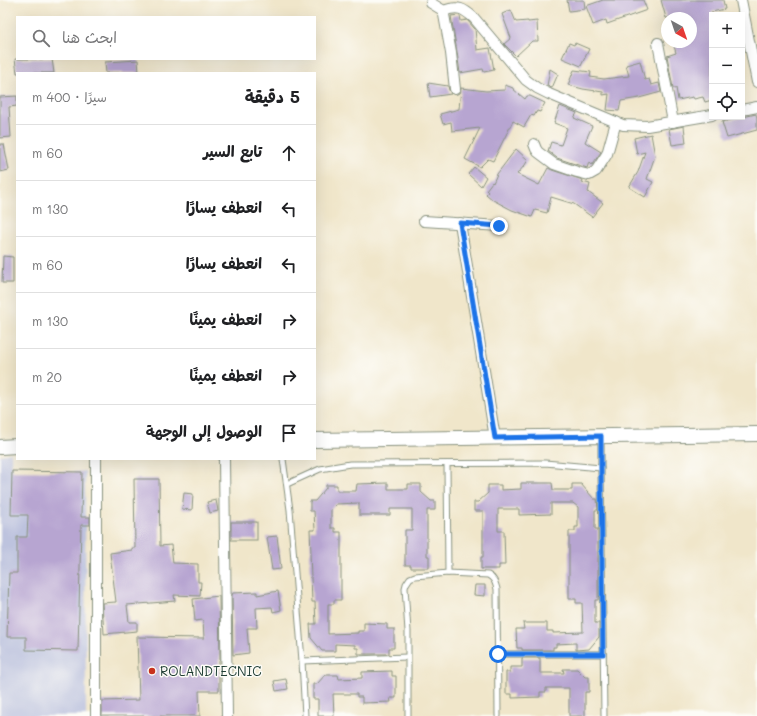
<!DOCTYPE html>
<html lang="ar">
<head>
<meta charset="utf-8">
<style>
	:root { --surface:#fff; --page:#f6f6f6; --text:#202124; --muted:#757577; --line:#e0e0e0 }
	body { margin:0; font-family:Mali,"Playpen Sans Arabic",sans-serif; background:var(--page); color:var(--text); direction:rtl }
	.controls { position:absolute; right:12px; top:12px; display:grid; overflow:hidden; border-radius:0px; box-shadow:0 4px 16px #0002 }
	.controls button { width:36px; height:36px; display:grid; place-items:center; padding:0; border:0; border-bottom:1px solid var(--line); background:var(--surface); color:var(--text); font:20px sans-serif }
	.compass { position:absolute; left:661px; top:12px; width:36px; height:36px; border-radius:50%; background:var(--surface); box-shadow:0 4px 16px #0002; rotate:140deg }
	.stop { position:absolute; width:12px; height:12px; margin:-9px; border:3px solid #1a73e8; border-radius:50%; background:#fff }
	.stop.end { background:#1a73e8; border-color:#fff; box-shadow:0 1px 4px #0008 }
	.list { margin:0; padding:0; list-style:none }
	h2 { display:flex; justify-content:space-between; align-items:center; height:52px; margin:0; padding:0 16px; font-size:17px }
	h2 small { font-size:13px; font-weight:400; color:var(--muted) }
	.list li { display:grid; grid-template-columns:26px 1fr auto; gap:12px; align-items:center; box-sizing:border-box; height:56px; padding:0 16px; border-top:1px solid var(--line) }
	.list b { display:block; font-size:15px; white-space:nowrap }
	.list em { font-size:13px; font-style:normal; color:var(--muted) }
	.icon { flex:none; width:22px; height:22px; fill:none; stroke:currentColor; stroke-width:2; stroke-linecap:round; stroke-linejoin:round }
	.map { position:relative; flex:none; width:757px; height:716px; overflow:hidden; direction:ltr }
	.search { position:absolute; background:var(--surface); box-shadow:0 4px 16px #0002; left:16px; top:16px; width:300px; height:44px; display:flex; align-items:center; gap:10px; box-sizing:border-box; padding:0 14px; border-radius:0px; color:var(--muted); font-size:15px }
	.panel { position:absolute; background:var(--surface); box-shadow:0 4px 16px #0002; left:16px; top:72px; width:300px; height:388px; border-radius:0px; direction:rtl }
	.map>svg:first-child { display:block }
</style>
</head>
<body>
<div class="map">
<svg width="757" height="716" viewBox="0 0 757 716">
	<rect width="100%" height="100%" fill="#fdfcf7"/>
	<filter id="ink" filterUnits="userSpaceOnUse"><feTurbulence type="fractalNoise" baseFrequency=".025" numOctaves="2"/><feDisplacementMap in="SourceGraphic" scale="8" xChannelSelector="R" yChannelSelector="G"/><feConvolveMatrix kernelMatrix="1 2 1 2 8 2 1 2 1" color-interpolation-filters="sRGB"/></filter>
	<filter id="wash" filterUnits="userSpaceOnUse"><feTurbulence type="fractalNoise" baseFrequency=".012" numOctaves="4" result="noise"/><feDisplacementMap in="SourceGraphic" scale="16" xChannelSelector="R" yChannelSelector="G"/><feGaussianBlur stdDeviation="0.9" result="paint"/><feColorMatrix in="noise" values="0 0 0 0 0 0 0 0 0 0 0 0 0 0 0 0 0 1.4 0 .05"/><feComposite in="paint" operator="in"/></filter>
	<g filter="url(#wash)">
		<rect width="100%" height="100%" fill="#f0e6ca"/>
		<polygon fill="#bdc3de" points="11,453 12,479 85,471 86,716 0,716 0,455"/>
		<g id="blocks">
			<g fill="#b7a5d1">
				<polygon points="567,0 584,0 585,9 569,11"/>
				<polygon points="603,0 643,0 647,10 607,24 606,20 593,25 586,6"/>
				<polygon points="661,0 723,0 725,9 712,12 712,100 705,102 703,97 694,99 693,97 678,100 676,88 673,88 667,56 676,53 673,42 691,42 691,18 666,18"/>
				<polygon points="511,10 516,22 528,21 528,22 537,21 538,41 532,41 516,56 504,44 511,38 502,14"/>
				<polygon points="459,15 460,16 461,21 467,20 475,29 477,50 490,48 494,70 484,72 483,69 460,73 457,52 451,16"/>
				<polygon points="569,43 574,45 575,43 589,49 581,66 562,58"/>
				<polygon points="15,59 52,59 54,73 17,73"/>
				<polygon points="138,60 139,73 106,73 105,62"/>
				<polygon points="640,61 645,80 649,79 651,85 659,83 661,92 639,98 621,101 619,111 607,110 609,94 603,95 603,92 583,89 568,85 574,70 591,72 590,77 604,79 629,76 626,65"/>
				<polygon points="550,69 558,74 552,88 547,86"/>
				<polygon points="428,83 448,86 449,90 451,94 430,97"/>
				<polygon points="505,85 513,88 513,89 525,99 527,96 530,96 545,103 540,112 537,111 534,116 531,115 524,127 513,121 493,161 488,159 480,167 465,159 480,128 452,131 451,122 443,124 440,114 459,109 461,88 486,91 505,90"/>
				<polygon points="17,96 17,106 9,107 11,137 0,138 0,97"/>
				<polygon points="560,106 577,113 574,118 592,126 585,142 601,152 592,165 589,162 587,168 557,158 548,151 551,142 561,145 567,128 554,123"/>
				<polygon points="756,114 757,118 757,130 727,138 722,122"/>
				<polygon points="684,126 686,143 672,145 669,129"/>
				<polygon points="651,134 655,156 647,179 653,182 645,197 629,187 638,172 645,152 637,154 634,138"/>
				<polygon points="0,144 4,144 9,170 0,172"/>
				<polygon points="516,149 528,160 525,165 517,174 539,185 548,168 552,170 583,180 582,182 590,184 588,192 603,203 592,217 574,204 551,197 547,213 535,210 532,217 512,210 493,200 486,194 488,192 486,190 492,182 493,183 497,174"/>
				<polygon points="474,167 486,177 481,186 468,174"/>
				<polygon points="3,256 13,257 13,283 2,283"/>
				<polygon points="12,471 82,472 81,517 90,517 90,525 81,525 78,651 26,650 26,637 7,637 9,573 17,573 17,537 27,537 28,515 11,515"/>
				<polygon points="134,479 159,479 160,546 171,545 173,563 198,564 198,582 201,582 200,596 174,595 175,601 127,605 129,622 137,622 137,631 104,634 102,603 116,602 110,553 132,550 132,548 135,548"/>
				<polygon points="388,483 388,489 408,489 408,484 421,484 421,492 431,501 435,501 435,510 427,510 427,556 429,556 429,568 411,568 411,565 405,565 405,530 412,530 412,509 390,509 390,515 359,515 359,503 336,504 331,509 331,528 335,528 335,532 341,532 341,600 334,600 334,604 328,604 328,634 358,633 358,631 364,631 364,623 387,624 387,629 394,629 394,648 389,648 389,654 358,654 358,648 355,648 355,645 335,644 335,651 322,651 311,638 310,624 316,624 315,602 312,602 310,553 311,553 310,530 315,530 314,511 310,511 310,501 315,501 326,488 326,485 337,485 337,491 356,491 357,484"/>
				<polygon points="521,483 552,483 553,490 572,490 572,484 581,484 594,499 597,499 598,510 595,510 595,529 598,529 598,600 595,600 595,623 599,623 599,637 589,649 576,650 576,643 556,644 556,647 553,647 553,650 522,650 522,648 517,648 516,629 524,629 523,623 547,623 547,631 553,631 553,633 583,632 582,603 576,603 576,599 569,599 569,531 575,531 575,527 578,527 578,507 573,503 551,503 551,514 519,515 519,509 498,509 498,531 504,531 505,565 499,565 499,569 481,569 481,557 483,557 483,511 474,511 474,502 478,502 488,493 488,485 501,485 501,490 521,489"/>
				<polygon points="184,493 193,494 192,510 182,509"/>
				<polygon points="216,500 218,511 210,513 207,502"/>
				<rect x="231" y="522" width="26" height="18"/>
				<polygon points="277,536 281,569 272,570 267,537"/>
				<polygon points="475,585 485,585 485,596 474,595"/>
				<polygon points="278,591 281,610 273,612 272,607 256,608 257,628 247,628 249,653 233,655 232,595 233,593 257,592 257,595"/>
				<polygon points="219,596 220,659 219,660 219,691 199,691 200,716 102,716 102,701 139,700 137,637 204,638 203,620 195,621 193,599"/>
				<polygon points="522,658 540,658 540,673 564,673 563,669 577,669 585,677 589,677 589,692 585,692 585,716 569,716 569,688 546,688 546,692 540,692 540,697 512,698 512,694 506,694 506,672 510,672 510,667 522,667"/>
				<polygon points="392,671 392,676 396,676 396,698 390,698 391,702 362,703 362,697 357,697 357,694 333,694 334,716 318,716 318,699 313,699 313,684 317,684 325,675 338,675 339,679 362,678 362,672"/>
				<polygon points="286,679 288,689 276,691 274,681"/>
			</g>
		</g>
	</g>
	<g filter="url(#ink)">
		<use href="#blocks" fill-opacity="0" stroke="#88927f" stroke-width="1"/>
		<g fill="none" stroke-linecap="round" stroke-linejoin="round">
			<defs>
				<g id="lane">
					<polyline points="601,437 601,468 604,716"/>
					<polyline points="283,459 290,510 302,661 305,716"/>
					<polyline points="447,464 448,573"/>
					<polyline points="287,484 320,469 350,464 545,463 601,468"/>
					<polyline points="498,654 603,654"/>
					<polyline points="302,661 407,657"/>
					<path d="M408 716V631L405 588 406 584 410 578 415 576 448 573 488 575C494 578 495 582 497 589L498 716"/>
				</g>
				<g id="street">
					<polyline points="741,0 757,82"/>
					<polyline points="431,3 444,11"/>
					<polyline points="658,43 673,122"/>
					<path d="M455 89 451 53 444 15V11C458 5 464 9 474 18L526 80 537 88 549 94 623 125 647 126 712 115"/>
					<polyline points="742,110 757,107"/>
					<polyline points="534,144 536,149 538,152 554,164 577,172 589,175 596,171 607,154 616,122"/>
					<polyline points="424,221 499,226"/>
					<polyline points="460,223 495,438"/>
					<polyline points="96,459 96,716"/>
					<polyline points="224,459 227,716"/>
				</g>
				<g id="secondary">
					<polyline points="315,440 757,434"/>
					<polyline points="0,447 17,446"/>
				</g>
			</defs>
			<use href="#lane" stroke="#88927f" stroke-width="7"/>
			<use href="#street" stroke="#88927f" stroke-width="12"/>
			<use href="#secondary" stroke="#88927f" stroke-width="16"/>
			<use href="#lane" stroke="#fff" stroke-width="5"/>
			<use href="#street" stroke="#fff" stroke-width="10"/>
			<use href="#secondary" stroke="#fff" stroke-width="14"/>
		</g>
	</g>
	<g fill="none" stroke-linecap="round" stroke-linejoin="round" filter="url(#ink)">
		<polyline stroke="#1a73e8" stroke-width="5" points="498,654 603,654 601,468 601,436 495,438 460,223 499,226"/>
	</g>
	<circle fill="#c8321e" stroke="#fdfcf7" stroke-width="1.5" cx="152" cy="671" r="4"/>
	<g text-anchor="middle" stroke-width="3" stroke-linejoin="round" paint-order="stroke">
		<g font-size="13" fill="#1f3d34" stroke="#fdfcf7" text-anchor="start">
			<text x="160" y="676">ROLANDTECNIC</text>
		</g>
	</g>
</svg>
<div class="controls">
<button>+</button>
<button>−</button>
<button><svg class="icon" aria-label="locate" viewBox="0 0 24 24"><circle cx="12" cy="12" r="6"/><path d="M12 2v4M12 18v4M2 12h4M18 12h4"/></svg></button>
</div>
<svg class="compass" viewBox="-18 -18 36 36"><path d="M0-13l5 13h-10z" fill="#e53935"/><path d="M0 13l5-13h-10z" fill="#757577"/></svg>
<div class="stop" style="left:498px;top:654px"></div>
<div class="stop end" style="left:499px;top:226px"></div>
<div class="search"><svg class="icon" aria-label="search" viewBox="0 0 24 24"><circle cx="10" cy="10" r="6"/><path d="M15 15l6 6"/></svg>ابحث هنا</div>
<section class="panel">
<h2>5 دقيقة<small>سيرًا · 400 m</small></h2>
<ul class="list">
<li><svg class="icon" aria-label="ahead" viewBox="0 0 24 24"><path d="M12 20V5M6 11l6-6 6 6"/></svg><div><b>تابع السير</b></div><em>60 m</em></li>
<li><svg class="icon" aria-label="left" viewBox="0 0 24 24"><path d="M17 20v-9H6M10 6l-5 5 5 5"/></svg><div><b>انعطف يسارًا</b></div><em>130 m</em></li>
<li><svg class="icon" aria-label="left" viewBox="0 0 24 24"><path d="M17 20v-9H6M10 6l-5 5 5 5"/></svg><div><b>انعطف يسارًا</b></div><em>60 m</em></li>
<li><svg class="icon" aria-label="right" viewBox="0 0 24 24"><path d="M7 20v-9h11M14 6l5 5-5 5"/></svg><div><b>انعطف يمينًا</b></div><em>130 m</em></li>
<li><svg class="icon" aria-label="right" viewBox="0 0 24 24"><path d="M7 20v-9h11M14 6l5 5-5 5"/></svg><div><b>انعطف يمينًا</b></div><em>20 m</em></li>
<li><svg class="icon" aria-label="arrive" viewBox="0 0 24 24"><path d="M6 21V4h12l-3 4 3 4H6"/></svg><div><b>الوصول إلى الوجهة</b></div></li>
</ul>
</section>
</div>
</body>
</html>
